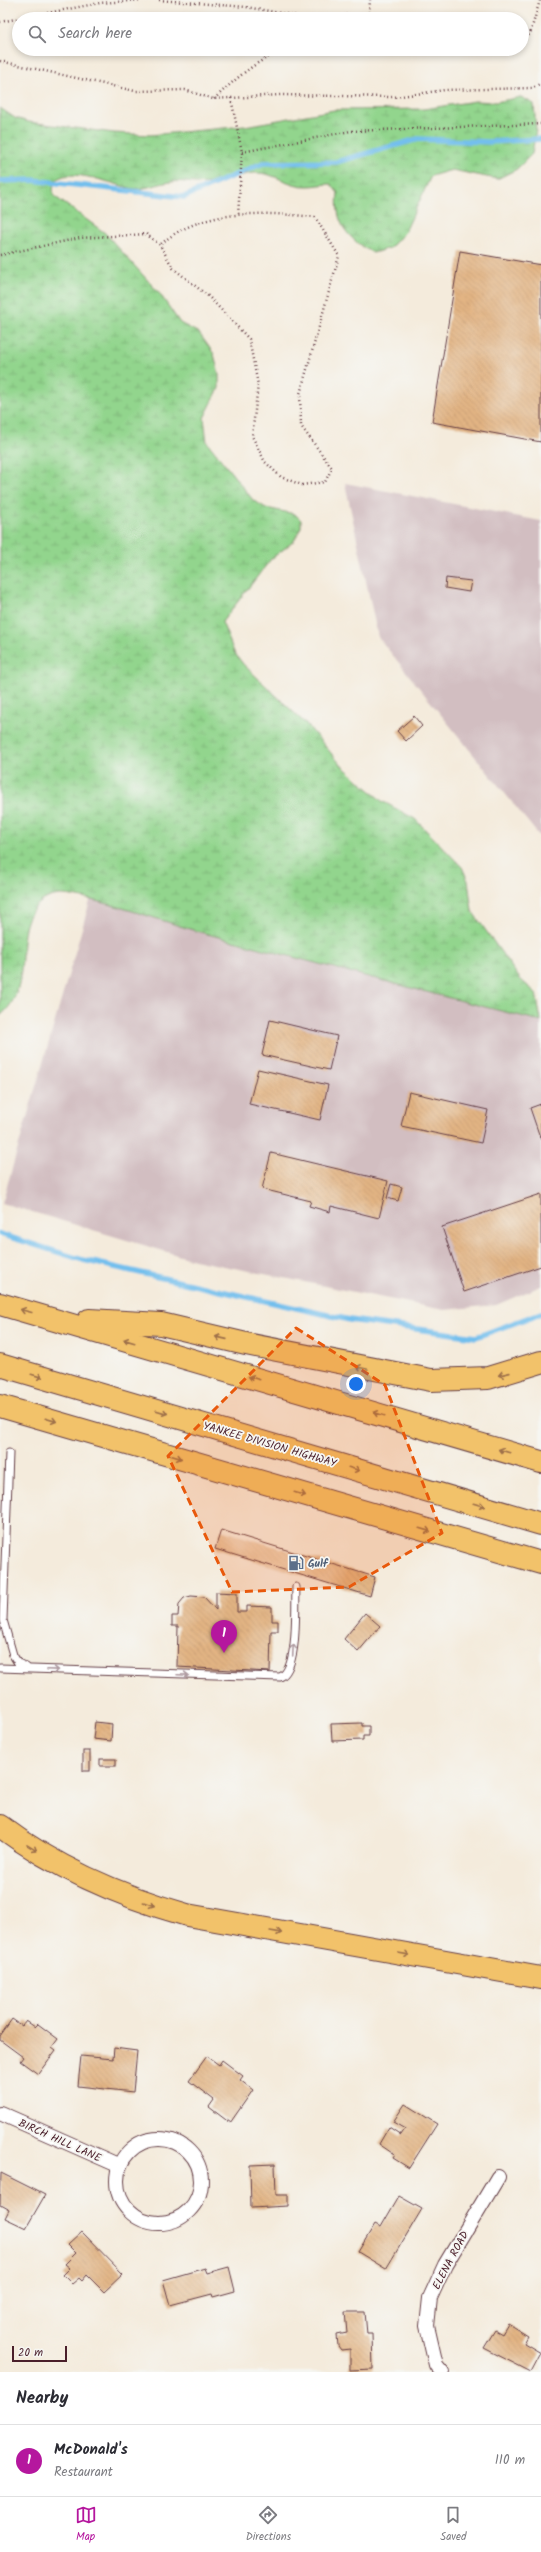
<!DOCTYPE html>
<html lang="en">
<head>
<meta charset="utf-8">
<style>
	:root { --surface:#fff; --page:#f2f2f3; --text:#2b2b33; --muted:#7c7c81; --line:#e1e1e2; --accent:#b5179e }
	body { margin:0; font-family:Kalam,sans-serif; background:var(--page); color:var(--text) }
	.scale { position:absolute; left:12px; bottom:10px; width:55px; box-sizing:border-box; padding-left:4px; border:2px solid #4a1f2b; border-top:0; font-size:11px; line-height:14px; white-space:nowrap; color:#4a1f2b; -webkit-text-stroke:3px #f6f6f2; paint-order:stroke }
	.you { position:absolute; left:356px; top:1384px; width:14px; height:14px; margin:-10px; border:3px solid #fff; border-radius:50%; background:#1a73e8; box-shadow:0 0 0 6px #1a73e833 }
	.badge { display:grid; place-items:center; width:26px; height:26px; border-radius:50%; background:var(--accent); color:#fff; font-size:13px; font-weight:700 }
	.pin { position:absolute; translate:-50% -33px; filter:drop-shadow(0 1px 2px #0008) }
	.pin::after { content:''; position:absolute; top:21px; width:14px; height:12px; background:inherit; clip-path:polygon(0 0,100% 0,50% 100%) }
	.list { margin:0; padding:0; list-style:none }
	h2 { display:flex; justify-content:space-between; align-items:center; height:52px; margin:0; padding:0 16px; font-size:17px }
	h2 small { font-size:13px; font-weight:400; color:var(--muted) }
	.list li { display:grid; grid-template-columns:26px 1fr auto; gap:12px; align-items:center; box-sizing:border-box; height:72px; padding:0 16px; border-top:1px solid var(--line) }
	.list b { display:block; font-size:15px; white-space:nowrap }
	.list p { margin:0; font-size:13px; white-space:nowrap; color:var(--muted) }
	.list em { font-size:13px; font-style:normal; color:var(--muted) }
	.icon { flex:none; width:22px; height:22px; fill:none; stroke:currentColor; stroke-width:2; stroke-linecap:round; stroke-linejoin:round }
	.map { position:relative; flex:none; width:541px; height:2372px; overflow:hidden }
	.search { position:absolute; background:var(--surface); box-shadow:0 2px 6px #0003; left:12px; right:12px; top:12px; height:44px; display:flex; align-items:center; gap:10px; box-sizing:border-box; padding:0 14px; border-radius:22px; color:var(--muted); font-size:15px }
	.sheet { height:124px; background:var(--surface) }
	nav { display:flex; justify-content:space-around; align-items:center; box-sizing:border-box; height:56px; border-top:1px solid var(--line); background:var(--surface); font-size:11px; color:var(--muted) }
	nav a { display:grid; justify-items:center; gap:2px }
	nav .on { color:var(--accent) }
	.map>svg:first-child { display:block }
</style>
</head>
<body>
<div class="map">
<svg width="541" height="2372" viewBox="0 0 541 2372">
	<defs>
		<pattern id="wetland-marsh" width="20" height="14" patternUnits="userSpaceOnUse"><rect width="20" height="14" fill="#92d58d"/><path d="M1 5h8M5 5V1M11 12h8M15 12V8" fill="none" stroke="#7fb67a"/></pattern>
		<pattern id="building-back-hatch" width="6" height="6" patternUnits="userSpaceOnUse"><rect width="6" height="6" fill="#e2b483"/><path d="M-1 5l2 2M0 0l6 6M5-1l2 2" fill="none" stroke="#c39a71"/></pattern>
	</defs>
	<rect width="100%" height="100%" fill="#f6f6f2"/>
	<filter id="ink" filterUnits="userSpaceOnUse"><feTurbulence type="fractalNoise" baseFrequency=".025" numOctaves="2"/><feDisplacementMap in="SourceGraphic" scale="8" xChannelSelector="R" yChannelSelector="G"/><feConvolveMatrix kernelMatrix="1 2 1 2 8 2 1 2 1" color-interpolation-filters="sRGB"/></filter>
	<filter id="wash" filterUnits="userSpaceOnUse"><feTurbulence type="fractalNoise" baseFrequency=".012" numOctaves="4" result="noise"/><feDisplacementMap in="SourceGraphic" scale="16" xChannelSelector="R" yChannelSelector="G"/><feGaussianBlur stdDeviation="0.9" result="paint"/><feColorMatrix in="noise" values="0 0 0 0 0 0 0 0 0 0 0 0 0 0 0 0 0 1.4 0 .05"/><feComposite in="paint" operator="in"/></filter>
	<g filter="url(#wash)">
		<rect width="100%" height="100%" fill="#f4ebdc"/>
		<g fill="#d2bec1">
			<polygon points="345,483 541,521 541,838 378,637"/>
			<polygon points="95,884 541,1015 541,1286 496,1305 444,1310 194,1260 2,1203"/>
		</g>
		<path fill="url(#wetland-marsh)" stroke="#6e7a5c" d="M521 97 534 104 536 130 532 154 517 169 497 179 452 170 431 176 405 232 390 248 373 253C348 239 334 223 338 193L331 184C323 184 316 186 308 186 289 187 274 172 255 173 240 174 226 180 210 183 197 185 184 180 171 182 160 183 146 189 135 189 120 188 45 154 54 196L105 233 160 294 180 323 199 333 214 354 219 375V388L204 418 207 442 253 500 266 508 295 514 301 520V527L294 541 271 559 222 622 234 652 243 664 308 726 342 766 382 801 415 819 462 867 468 881 472 911 520 979 536 993 541 1021C425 992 309 962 193 930 153 918 113 903 72 896 61 894 50 895 41 902 7 927 38 986 0 1016V108L15 118 29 122 114 133 150 135 245 126 334 110 424 109 475 101 496 102Z"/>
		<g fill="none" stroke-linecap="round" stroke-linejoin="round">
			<g stroke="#73bfed" stroke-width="5.5">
				<polyline points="0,181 32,180 184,197 263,163 336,162 418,139 488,142 541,139"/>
				<polyline points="0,1234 83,1260 350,1320 476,1337 541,1313"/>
			</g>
		</g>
		<g id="blocks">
			<g fill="url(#building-back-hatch)">
				<polygon points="460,251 541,265 541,442 432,422"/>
				<polygon points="446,578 471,581 469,592 445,588"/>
				<polygon points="414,716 422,726 406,741 397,731"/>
				<polygon points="270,1020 337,1036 329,1070 262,1055"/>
				<polygon points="258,1069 328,1085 320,1120 249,1104"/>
				<polygon points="409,1092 488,1110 481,1143 401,1126"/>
				<polygon points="541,1104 541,1140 530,1108"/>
				<polygon points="271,1153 388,1181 379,1218 331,1206 330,1212 309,1206 311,1201 262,1189"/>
				<polygon points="391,1184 402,1187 398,1201 387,1198"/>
				<polygon points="541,1194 541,1266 464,1292 442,1227"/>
				<polygon points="221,1530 375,1577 370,1596 215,1549"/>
				<polygon points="216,1592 237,1593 237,1612 247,1612 247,1606 272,1607 272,1621 278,1621 278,1631 271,1631 270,1672 177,1667 178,1626 172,1626 172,1616 178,1616 179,1604 184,1598 191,1596 204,1597 216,1610"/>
				<polygon points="365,1613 380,1626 358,1652 344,1639"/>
				<polygon points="95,1722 112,1724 111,1741 93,1739"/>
				<polygon points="362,1723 362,1726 369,1726 369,1736 363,1736 363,1740 332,1741 331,1724"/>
				<rect x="83" y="1751" width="7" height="20"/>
				<rect x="100" y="1759" width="16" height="7"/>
				<polygon points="12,2019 22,2026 26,2021 35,2027 38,2024 58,2039 52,2047 56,2050 38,2074 20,2061 23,2057 0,2040 0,2036"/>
				<polygon points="114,2048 137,2051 133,2092 78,2086 81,2056 113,2059"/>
				<polygon points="207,2056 219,2065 222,2060 243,2076 240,2080 253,2090 230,2123 209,2107 214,2100 189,2081"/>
				<polygon points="405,2104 437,2124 409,2168 393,2158 395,2155 379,2144 389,2127 401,2135 405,2129 393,2122"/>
				<polygon points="275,2164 276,2195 288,2195 288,2206 251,2208 250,2165"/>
				<polygon points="1,2173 45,2195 26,2228 5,2218 9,2210 0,2205"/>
				<polygon points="399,2196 422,2209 386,2269 358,2252 375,2224 381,2227"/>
				<polygon points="82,2232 123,2274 104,2292 87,2275 82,2281 79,2278 72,2284 63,2275 70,2268 65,2264 76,2253 68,2245"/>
				<polygon points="229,2267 235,2291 213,2297 212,2294 170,2305 163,2280 205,2268 207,2273"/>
				<polygon points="345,2312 365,2312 367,2334 372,2334 373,2369 350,2370 350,2349 341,2350 338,2346 337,2335 347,2333"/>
				<polygon points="508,2324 528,2336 524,2343 541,2353 531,2372 484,2348 495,2330 502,2334"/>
			</g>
		</g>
	</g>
	<g filter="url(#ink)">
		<use href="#blocks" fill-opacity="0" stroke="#643e46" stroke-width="1"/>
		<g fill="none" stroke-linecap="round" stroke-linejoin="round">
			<defs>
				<g id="lane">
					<polyline points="9,1453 3,1620 13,1655 18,1663 26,1667"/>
					<path d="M0 1668 280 1677C299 1670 295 1606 296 1587"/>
				</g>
				<g id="street">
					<polyline points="0,2113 120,2166"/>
					<circle cx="159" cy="2181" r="42"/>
					<polyline points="442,2372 436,2365 427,2326 430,2298 445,2265 498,2177"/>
				</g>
				<g id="highway">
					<polyline points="0,1304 541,1462"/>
					<polyline points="89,1320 161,1324 246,1344 431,1380 488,1378 541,1362"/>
					<polyline points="0,1365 541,1524"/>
					<polyline points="0,1406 541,1563"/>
					<path d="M0 1826C56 1868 120 1896 187 1915L541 1978"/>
				</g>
			</defs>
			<use href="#lane" stroke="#643e46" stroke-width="9"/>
			<use href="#street" stroke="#643e46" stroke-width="16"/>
			<use href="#highway" stroke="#643e46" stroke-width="24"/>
			<g stroke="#643e46" stroke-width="2.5" stroke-dasharray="1 3" stroke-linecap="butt">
				<polyline points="159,0 246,7 303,17 369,14"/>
				<polyline points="365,19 369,14 370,0"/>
				<polyline points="0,22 100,3 142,0"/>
				<polyline points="522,40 530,34 540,0"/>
				<polyline points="423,49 472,53 501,49"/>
				<polyline points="0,61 135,91 185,90 213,99 281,95 394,97 445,90 533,88 541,83"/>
				<polyline points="231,98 242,152 238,216"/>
				<path d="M214 99C237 78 259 57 289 49"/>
				<polyline points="242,152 351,131 541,124"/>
				<path d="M0 255 80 238 146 234 160 245 173 268 208 296 249 339 258 385 252 436 265 462 281 477 302 485 325 482 332 468 301 426 300 394 339 256 315 217C265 212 200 208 160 245"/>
			</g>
			<use href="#lane" stroke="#fff" stroke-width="7"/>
			<use href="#street" stroke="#fff" stroke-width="14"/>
			<use href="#highway" stroke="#f2c26a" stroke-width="22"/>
		</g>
		<defs><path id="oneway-shaft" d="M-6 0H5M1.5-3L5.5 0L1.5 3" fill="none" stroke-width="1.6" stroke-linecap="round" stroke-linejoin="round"/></defs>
		<g stroke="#9e704a">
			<use href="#oneway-shaft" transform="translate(26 1311) rotate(-165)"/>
			<use href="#oneway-shaft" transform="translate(221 1338) rotate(-167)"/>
			<use href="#oneway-shaft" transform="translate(129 1341) rotate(-164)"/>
			<use href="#oneway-shaft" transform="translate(362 1368) rotate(-168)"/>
			<use href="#oneway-shaft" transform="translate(504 1374) rotate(167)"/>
			<use href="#oneway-shaft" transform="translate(37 1376) rotate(16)"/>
			<use href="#oneway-shaft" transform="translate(254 1378) rotate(-164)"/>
			<use href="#oneway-shaft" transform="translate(162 1412) rotate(16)"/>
			<use href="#oneway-shaft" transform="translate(379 1414) rotate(-164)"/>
			<use href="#oneway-shaft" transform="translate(51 1420) rotate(16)"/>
			<use href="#oneway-shaft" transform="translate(504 1451) rotate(-164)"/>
			<use href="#oneway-shaft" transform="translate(176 1457) rotate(16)"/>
			<use href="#oneway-shaft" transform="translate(354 1469) rotate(16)"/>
			<use href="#oneway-shaft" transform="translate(300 1494) rotate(16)"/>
			<use href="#oneway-shaft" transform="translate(479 1505) rotate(16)"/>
			<use href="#oneway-shaft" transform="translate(425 1530) rotate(16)"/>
			<use href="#oneway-shaft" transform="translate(32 1848) rotate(32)"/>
			<use href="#oneway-shaft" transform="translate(149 1904) rotate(19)"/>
			<use href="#oneway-shaft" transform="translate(276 1932) rotate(10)"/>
			<use href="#oneway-shaft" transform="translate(404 1954) rotate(10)"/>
		</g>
		<g stroke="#ae9aa0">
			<use href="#oneway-shaft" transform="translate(293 1650) rotate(-87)"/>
			<use href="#oneway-shaft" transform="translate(53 1670) rotate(2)"/>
			<use href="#oneway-shaft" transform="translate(183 1675) rotate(2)"/>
		</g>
	</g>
	<path fill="#e8590c" fill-opacity="0.2" stroke="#e8590c" stroke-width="3" stroke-dasharray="8 5" stroke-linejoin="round" d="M296 1328 385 1385 442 1533 349 1587 232 1592 168 1456Z"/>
	<defs>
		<symbol id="fuel-bare" viewBox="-9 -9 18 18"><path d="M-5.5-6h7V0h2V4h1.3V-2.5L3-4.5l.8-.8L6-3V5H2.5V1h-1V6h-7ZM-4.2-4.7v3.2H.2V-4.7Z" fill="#5c6f8a" stroke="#f6f6f2" stroke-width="2.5" paint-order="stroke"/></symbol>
	</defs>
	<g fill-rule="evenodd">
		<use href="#fuel-bare" x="285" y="1552" width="22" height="22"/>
	</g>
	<g text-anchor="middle" stroke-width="3.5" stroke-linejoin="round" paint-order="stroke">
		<g font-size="11" fill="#4a1f2b" stroke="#f6f6f2">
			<text transform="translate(270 1444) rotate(16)" y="4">YANKEE DIVISION HIGHWAY</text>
			<text transform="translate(60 2140) rotate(24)" y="4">BIRCH HILL LANE</text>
			<text transform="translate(450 2260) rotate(-62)" y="4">ELENA ROAD</text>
		</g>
		<g font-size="11" font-weight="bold" fill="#4e5e75" stroke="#f6f6f2" text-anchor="start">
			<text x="308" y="1567">Gulf</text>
		</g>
	</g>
</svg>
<div class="scale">20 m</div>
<div class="you"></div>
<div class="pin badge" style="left:224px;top:1653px">1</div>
<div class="search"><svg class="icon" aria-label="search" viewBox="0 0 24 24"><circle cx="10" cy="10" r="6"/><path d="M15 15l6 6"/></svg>Search here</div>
</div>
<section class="sheet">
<h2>Nearby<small></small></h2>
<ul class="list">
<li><span class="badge">1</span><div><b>McDonald's</b><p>Restaurant</p></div><em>110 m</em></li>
</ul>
</section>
<nav>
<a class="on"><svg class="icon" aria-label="map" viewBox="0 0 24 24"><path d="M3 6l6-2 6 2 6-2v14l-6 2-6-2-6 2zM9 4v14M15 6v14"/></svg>Map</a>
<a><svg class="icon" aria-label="directions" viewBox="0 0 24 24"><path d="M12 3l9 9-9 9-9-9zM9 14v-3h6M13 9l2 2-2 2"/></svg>Directions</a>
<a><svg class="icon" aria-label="saved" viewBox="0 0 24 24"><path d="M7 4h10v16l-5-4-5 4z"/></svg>Saved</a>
</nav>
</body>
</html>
